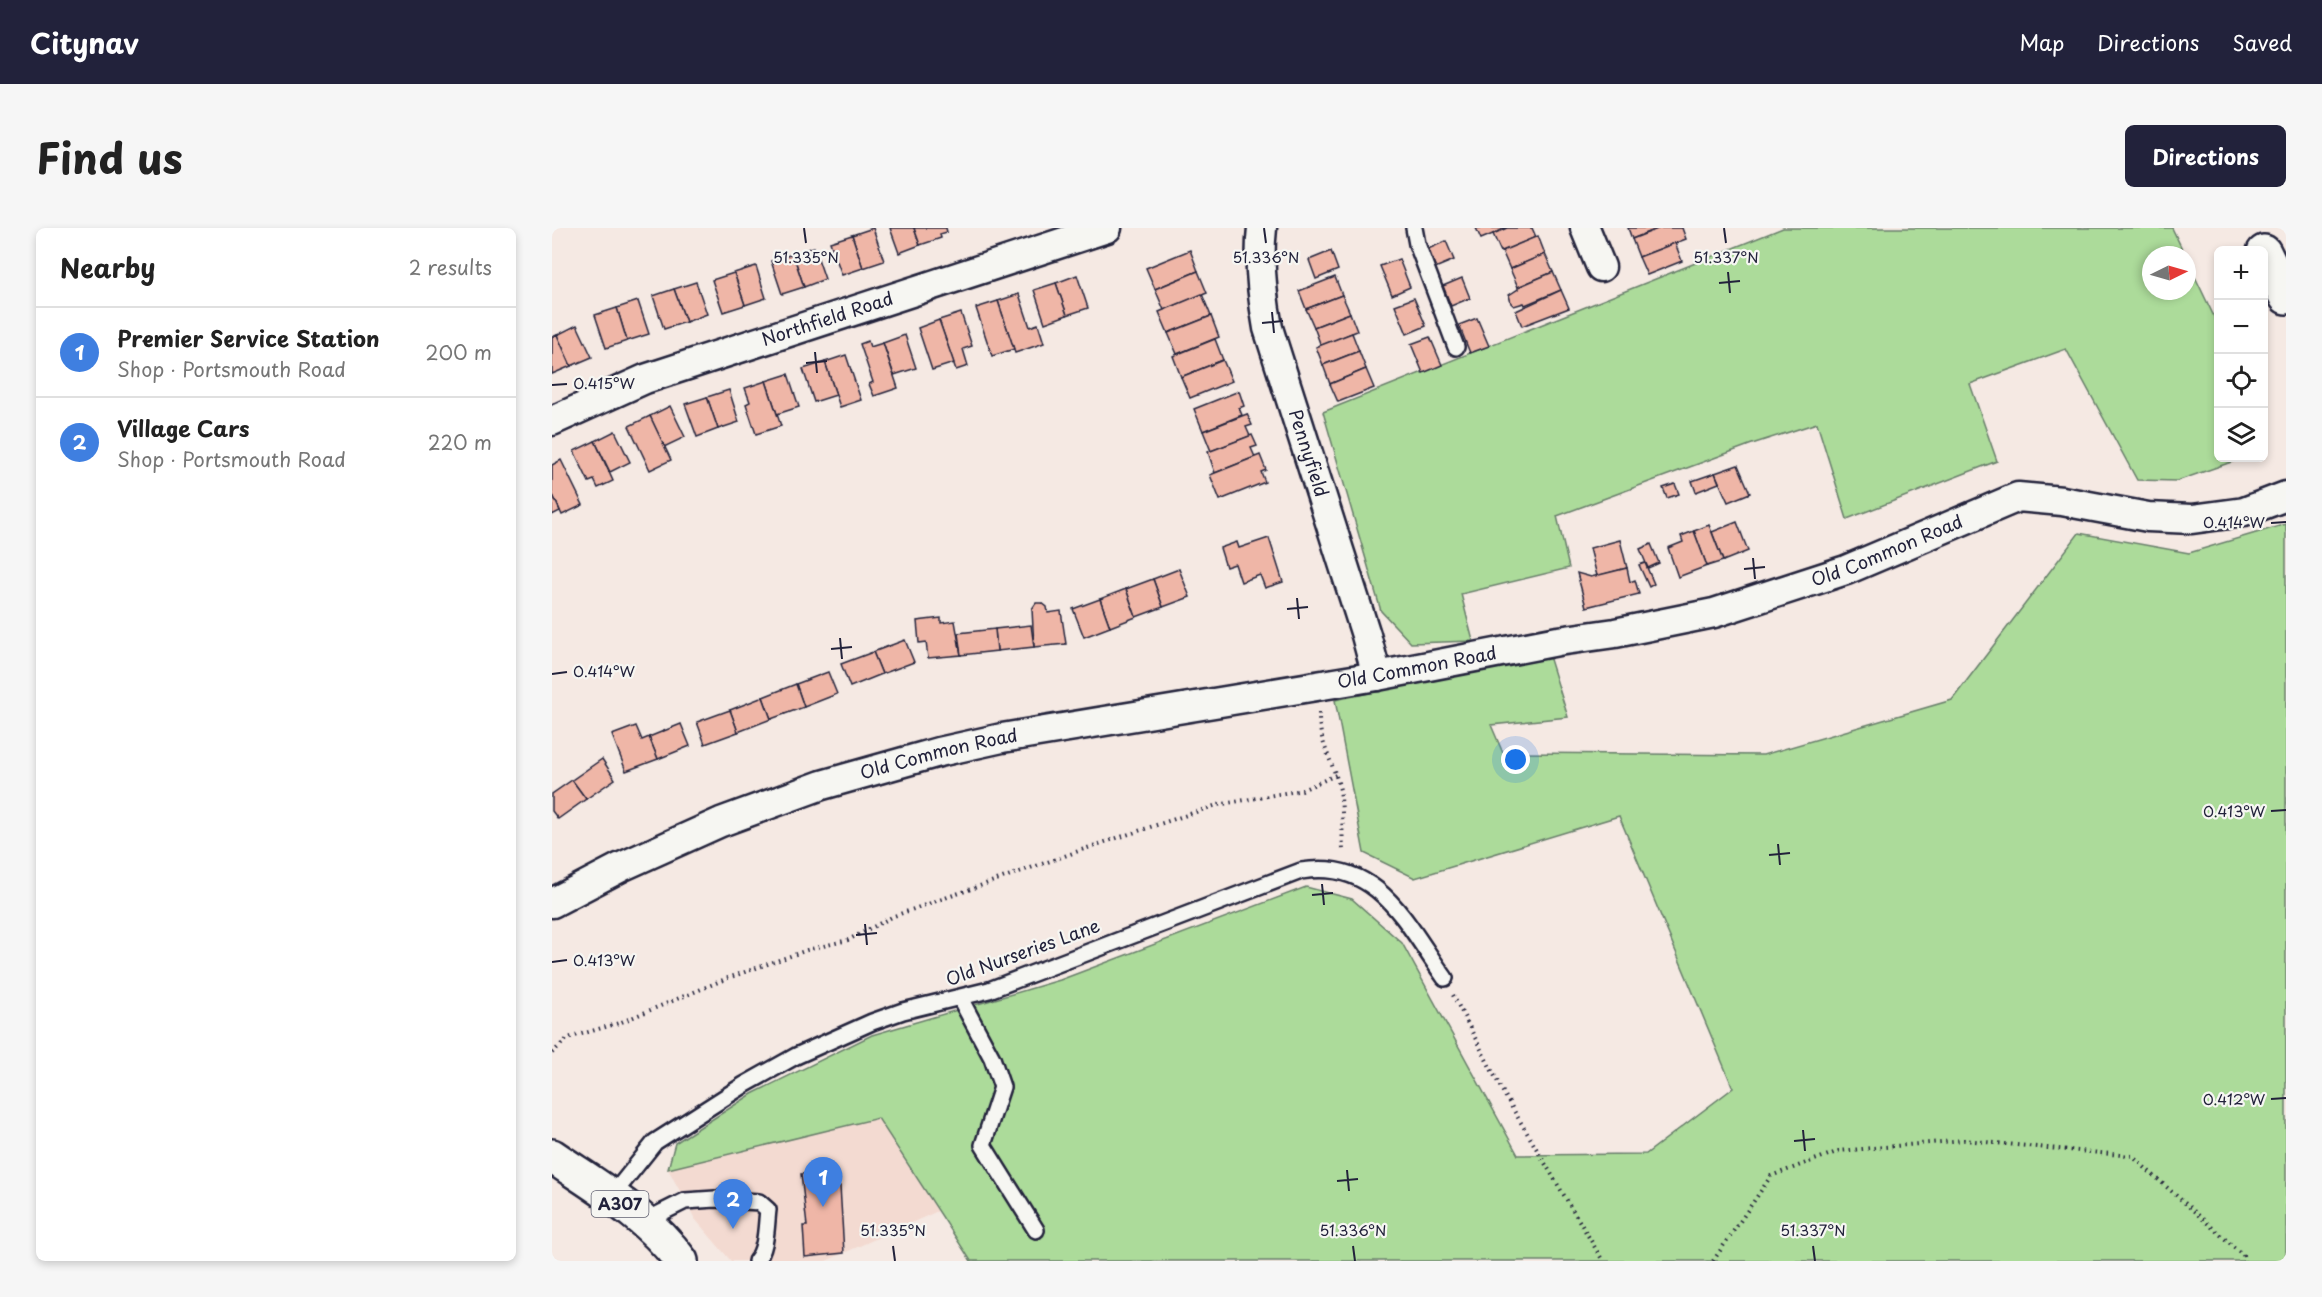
<!DOCTYPE html>
<html lang="en">
<head>
<meta charset="utf-8">
<style>
	:root { --surface:#fff; --page:#f6f6f6; --text:#222; --muted:#767676; --line:#e0e0e0; --accent:#22223b }
	body { margin:0; font-family:"Playpen Sans",sans-serif; background:var(--page); color:var(--text) }
	.controls { position:absolute; right:18px; top:18px; display:grid; overflow:hidden; border-radius:9px; box-shadow:0 3px 9px #0003 }
	.controls button { width:54px; height:54px; display:grid; place-items:center; padding:0; border:0; border-bottom:2px solid var(--line); background:var(--surface); color:var(--text); font:30px sans-serif }
	.compass { position:absolute; left:1590px; top:18px; width:54px; height:54px; border-radius:50%; background:var(--surface); box-shadow:0 3px 9px #0003; rotate:85deg }
	.you { position:absolute; left:964px; top:532px; width:21px; height:21px; margin:-15px; border:4px solid #fff; border-radius:50%; background:#1a73e8; box-shadow:0 0 0 9px #1a73e833 }
	.badge { display:grid; place-items:center; width:39px; height:39px; border-radius:50%; background:var(--accent); color:#fff; font-size:20px; font-weight:700 }
	.pin { position:absolute; translate:-50% -50px; filter:drop-shadow(0 2px 3px #0008) }
	.pin::after { content:''; position:absolute; top:32px; width:21px; height:18px; background:inherit; clip-path:polygon(0 0,100% 0,50% 100%) }
	.list { margin:0; padding:0; list-style:none }
	h2 { display:flex; justify-content:space-between; align-items:center; height:78px; margin:0; padding:0 24px; font-size:26px }
	h2 small { font-size:20px; font-weight:400; color:var(--muted) }
	.list li { display:grid; grid-template-columns:39px 1fr auto; gap:18px; align-items:center; box-sizing:border-box; height:90px; padding:0 24px; border-top:2px solid var(--line) }
	.list b { display:block; font-size:22px; white-space:nowrap }
	.list p { margin:0; font-size:20px; white-space:nowrap; color:var(--muted) }
	.list em { font-size:20px; font-style:normal; color:var(--muted) }
	.icon { flex:none; width:33px; height:33px; fill:none; stroke:currentColor; stroke-width:2; stroke-linecap:round; stroke-linejoin:round }
	.map { position:relative; flex:none; width:1734px; height:1033px; overflow:hidden; border-radius:9px }
	header { display:flex; align-items:center; gap:36px; box-sizing:border-box; height:84px; padding:0 30px; background:var(--accent); color:#fff }
	header strong { font-size:28px }
	nav { display:flex; gap:33px; margin-inline-start:auto; font-size:21px }
	.intro { display:flex; align-items:center; justify-content:space-between; box-sizing:border-box; height:144px; padding:0 36px }
	h1 { margin:0; font-size:42px }
	.button { padding:15px 27px; border-radius:9px; background:var(--accent); color:#fff; font-size:21px; font-weight:700 }
	main { display:flex; gap:36px; padding:0 36px }
	aside { flex:1; background:var(--surface); border-radius:9px; box-shadow:0 3px 9px #0003 }
	.map>svg:first-child { display:block }
</style>
</head>
<body>
<header>
<strong>Citynav</strong>
<nav><a>Map</a><a>Directions</a><a>Saved</a></nav>
</header>
<div class="intro"><h1>Find us</h1><a class="button">Directions</a></div>
<main>
<aside>
<h2>Nearby<small>2 results</small></h2>
<ul class="list">
<li><span class="badge" style="background:#3f7fe0">1</span><div><b>Premier Service Station</b><p>Shop · Portsmouth Road</p></div><em>200 m</em></li>
<li><span class="badge" style="background:#3f7fe0">2</span><div><b>Village Cars</b><p>Shop · Portsmouth Road</p></div><em>220 m</em></li>
</ul>
</aside>
<div class="map">
<svg width="1734" height="1033" viewBox="0 0 1734 1033">
	<rect width="100%" height="100%" fill="#f5e9e3"/>
	<filter id="ink" filterUnits="userSpaceOnUse"><feTurbulence type="fractalNoise" baseFrequency=".0167" numOctaves="2"/><feDisplacementMap in="SourceGraphic" scale="12" xChannelSelector="R" yChannelSelector="G"/><feConvolveMatrix kernelMatrix="1 2 1 2 8 2 1 2 1" color-interpolation-filters="sRGB"/></filter>
	<g filter="url(#ink)">
		<polygon fill="#f3dad1" points="326,890 386,983 274,1033 179,1033 143,991 116,941"/>
		<g fill="#acdb9a" stroke="#677e6a" stroke-width="1.5">
			<polygon points="1231,0 1620,0 1633,27 1599,27 1599,63 1635,63 1635,32 1666,97 1666,230 1691,230 1625,253 1585,252 1514,121 1418,156 1445,233 1295,291 1265,195 1200,216 1005,288 1017,340 909,366 921,413 859,415 829,383 771,184"/>
			<polygon points="1734,296 1734,1033 419,1033 326,890 116,941 123,915 200,866 320,807 508,752 754,659 800,671 850,715 966,927 1094,926 1181,860 1067,588 863,650 812,625 783,472 997,428 1016,489 939,497 951,525 1211,527 1400,472 1527,305 1637,325"/>
		</g>
		<g fill="#efb6a7" stroke="#22223b" stroke-width="1.5">
			<polygon points="321,0 332,33 311,40 300,7"/>
			<polygon points="338,0 362,0 368,17 347,25"/>
			<polygon points="362,0 394,0 395,4 388,6 389,10 368,17"/>
			<polygon points="924,0 955,0 929,11"/>
			<polygon points="955,0 980,0 984,9 949,24 941,6"/>
			<polygon points="1076,0 1108,0 1080,11"/>
			<polygon points="1108,0 1130,0 1134,11 1087,29 1080,11"/>
			<polygon points="300,7 311,40 290,47 278,14"/>
			<polygon points="986,8 993,26 958,41 950,23"/>
			<polygon points="894,13 902,32 883,40 876,21"/>
			<polygon points="1123,15 1130,33 1095,47 1087,29"/>
			<polygon points="262,19 273,51 252,59 241,26"/>
			<polygon points="638,22 646,43 603,61 594,40"/>
			<polygon points="779,23 786,42 764,51 757,32"/>
			<polygon points="241,26 252,59 230,66 219,33"/>
			<polygon points="993,26 1001,44 966,59 958,41"/>
			<polygon points="847,31 858,59 840,67 828,38"/>
			<polygon points="204,38 214,70 193,77 182,45"/>
			<polygon points="646,43 655,65 612,82 603,61"/>
			<polygon points="1001,44 1009,62 973,77 972,75 962,78 959,75 957,67 966,61 966,59"/>
			<polygon points="182,45 193,77 171,84 160,52"/>
			<polygon points="525,47 536,80 515,87 504,55"/>
			<polygon points="783,49 790,67 754,81 747,63"/>
			<polygon points="910,50 918,70 899,78 891,58"/>
			<polygon points="144,54 155,86 134,94 122,61"/>
			<polygon points="504,55 515,87 493,95 482,62"/>
			<polygon points="122,61 134,94 112,101 101,68"/>
			<polygon points="1009,62 1017,80 970,98 964,83"/>
			<polygon points="467,66 478,99 486,96 492,115 463,125 446,73"/>
			<polygon points="650,66 659,88 616,105 607,84"/>
			<polygon points="790,67 798,85 762,99 754,81"/>
			<polygon points="862,70 874,98 855,106 843,77"/>
			<polygon points="86,73 97,106 75,113 65,80"/>
			<polygon points="446,73 462,121 440,128 424,80"/>
			<polygon points="65,80 75,113 54,120 43,87"/>
			<polygon points="409,85 420,118 411,121 416,138 404,142 387,92"/>
			<polygon points="798,85 805,103 769,118 762,99"/>
			<polygon points="659,88 667,109 625,126 616,105"/>
			<polygon points="925,90 937,118 918,125 907,97"/>
			<polygon points="387,92 402,135 380,142 366,100"/>
			<polygon points="25,97 40,129 19,138 5,107"/>
			<polygon points="800,105 807,123 771,137 764,119"/>
			<polygon points="5,107 19,138 0,146 0,109"/>
			<polygon points="353,107 364,140 342,147 331,115"/>
			<polygon points="878,109 890,137 871,145 859,116"/>
			<polygon points="663,111 671,132 629,149 621,128"/>
			<polygon points="316,113 318,119 331,115 346,160 322,168 317,156 321,154 308,116"/>
			<polygon points="807,123 814,141 778,156 771,137"/>
			<polygon points="294,127 309,172 288,179 273,134"/>
			<polygon points="671,132 680,153 638,170 629,149"/>
			<polygon points="273,134 284,167 262,174 251,141"/>
			<polygon points="814,141 822,160 786,174 778,156"/>
			<polygon points="236,146 247,179 225,186 214,153"/>
			<polygon points="214,153 229,198 204,206 194,176 198,174 193,160"/>
			<polygon points="177,162 187,194 166,201 155,169"/>
			<polygon points="687,163 692,178 687,180 690,187 651,203 642,181"/>
			<polygon points="155,169 166,201 145,209 133,176"/>
			<polygon points="118,178 133,209 112,219 98,188"/>
			<polygon points="695,186 700,197 694,199 698,208 659,223 651,203"/>
			<polygon points="98,188 119,232 98,242 77,198"/>
			<polygon points="63,203 78,234 58,244 43,213"/>
			<polygon points="700,207 705,218 699,220 703,229 663,245 656,224"/>
			<polygon points="43,213 61,253 46,260 42,252 37,254 22,223"/>
			<polygon points="708,227 714,242 709,244 713,254 668,272 658,247"/>
			<polygon points="9,232 31,277 10,287 0,265 0,237"/>
			<polygon points="1186,237 1198,265 1176,274 1163,245"/>
			<polygon points="1163,245 1167,255 1144,264 1140,253"/>
			<polygon points="1123,256 1127,266 1115,270 1111,260"/>
			<polygon points="0,265 8,283 0,287"/>
			<polygon points="1185,294 1196,323 1171,333 1160,304"/>
			<polygon points="1157,297 1171,333 1155,338 1142,303"/>
			<polygon points="1142,303 1155,338 1126,349 1116,320 1131,314 1129,308"/>
			<polygon points="717,310 731,354 713,360 708,347 689,354 683,336 674,339 668,320 685,314 687,320"/>
			<polygon points="1068,312 1075,340 1045,348 1038,320"/>
			<polygon points="1099,316 1107,335 1096,340 1088,321"/>
			<polygon points="1093,335 1102,356 1097,359 1087,337"/>
			<polygon points="1075,340 1078,354 1083,352 1087,366 1034,379 1025,345 1039,349"/>
			<polygon points="627,341 638,369 611,379 601,351"/>
			<polygon points="601,351 611,379 584,389 574,361"/>
			<polygon points="574,361 584,389 558,399 548,371"/>
			<polygon points="548,371 558,399 532,409 521,381"/>
			<polygon points="484,375 490,375 495,379 496,385 509,383 514,416 482,419 480,381"/>
			<polygon points="389,390 389,395 403,393 409,427 376,430 374,414 367,415 365,393"/>
			<polygon points="479,397 482,419 445,423 443,401"/>
			<polygon points="443,401 445,423 409,427 406,405"/>
			<polygon points="353,412 362,434 330,446 321,424"/>
			<polygon points="321,424 330,446 298,459 289,436"/>
			<polygon points="276,444 285,466 252,479 244,456"/>
			<polygon points="244,456 252,479 219,491 211,469"/>
			<polygon points="211,469 219,491 186,504 178,482"/>
			<polygon points="178,482 186,504 153,516 145,494"/>
			<polygon points="129,496 138,518 106,531 97,509"/>
			<polygon points="84,498 90,512 97,509 106,531 74,543 60,507"/>
			<polygon points="50,531 63,551 34,571 20,552"/>
			<polygon points="20,552 34,571 6,591 0,583 0,566"/>
			<polygon points="272,945 273,959 288,958 292,1025 253,1029 251,998 255,998 249,946"/>
		</g>
		<g fill="none" stroke-linecap="round" stroke-linejoin="round">
			<defs>
				<g id="lane">
					<polyline points="862,0 865,16 904,119"/>
					<polyline points="408,770 440,830 450,859 431,917 484,1002"/>
					<path d="M59 969 103 914 192 857 244 828 320 794 351 783 437 762 749 643C827 630 854 696 893 750"/>
					<path d="M91 994 133 973 163 971 207 974 216 982C214 997 215 1021 204 1033"/>
				</g>
				<g id="street">
					<path id="s1" d="M710 0C706 34 710 67 716 100L814 407 825 448"/>
					<polyline points="1033,0 1049,39"/>
					<path id="s2" d="M0 193 93 151 555 0"/>
					<path id="s3" d="M0 675 69 639 169 594 270 557 387 524 450 510 825 448 1006 413 1063 405 1162 385 1294 342 1466 269 1510 273 1596 289 1640 291 1692 284 1734 268"/>
				</g>
				<path id="primary" d="M0 928C45 959 97 988 129 1033"/>
				<polyline id="highway" points="1712,24 1734,69"/>
			</defs>
			<use href="#lane" stroke="#22223b" stroke-width="20"/>
			<use href="#street" stroke="#22223b" stroke-width="33"/>
			<use href="#primary" stroke="#22223b" stroke-width="38"/>
			<use href="#highway" stroke="#22223b" stroke-width="38"/>
			<g stroke="#22223b" stroke-width="4" stroke-dasharray="1.5 4.5" stroke-linecap="butt">
				<path d="M767 485C766 514 782 535 788 562 791 582 790 603 791 624"/>
				<polyline points="901,767 952,866 1051,1033"/>
				<polyline points="0,825 16,810 67,795 176,750 255,722 296,712 342,688 544,617 665,577 750,562 784,547"/>
				<polyline points="1161,1033 1219,948 1287,923 1412,912 1580,928 1691,1027 1692,1033"/>
			</g>
			<use href="#lane" stroke="#f6f6f2" stroke-width="15"/>
			<use href="#street" stroke="#f6f6f2" stroke-width="28"/>
			<use href="#primary" stroke="#f6f6f2" stroke-width="33"/>
			<use href="#highway" stroke="#f6f6f2" stroke-width="33"/>
		</g>
	</g>
	<path fill="none" stroke="#22223b" stroke-width="2" d="M252 0 254 15M712 0 714 15M1172 0 1174 15M1176 44 1178 65M1167 55 1188 53M720 84 722 105M710 95 731 93M263 124 265 145M254 135 275 133M0 157 15 156M1719 295 1734 294M1201 330 1203 351M1192 341 1213 339M745 370 747 391M735 381 756 379M288 410 290 431M279 421 300 419M0 446 15 444M1719 583 1734 582M1226 616 1228 637M1217 627 1238 625M770 656 772 677M760 667 781 665M313 696 315 717M304 707 325 705M0 734 15 732M1719 871 1734 870M1251 902 1253 923M1242 913 1263 911M795 942 797 963M785 953 806 951M341 1018 343 1033M801 1018 803 1033M1261 1018 1263 1033"/>
	<g text-anchor="middle" stroke-width="4.5" stroke-linejoin="round" paint-order="stroke">
		<rect fill="#f6f6f2" stroke="#626272" stroke-width="1.5" x="39.5" y="963" width="57" height="26" rx="4.5"/>
		<g font-size="16" font-weight="bold" fill="#22223b">
			<text x="68" y="982">A307</text>
		</g>
		<g font-size="18" fill="#22223b" stroke="#f6f6f2">
			<text dy="6" stroke="none"><textPath href="#s2" startOffset="294">Northfield Road</textPath></text>
			<text dy="6" stroke="none"><textPath href="#s1" startOffset="232">Pennyfield</textPath></text>
			<text dy="6" stroke="none"><textPath href="#s3" startOffset="1388">Old Common Road</textPath></text>
			<text dy="6" stroke="none"><textPath href="#s3" startOffset="902">Old Common Road</textPath></text>
			<text dy="6" stroke="none"><textPath href="#s3" startOffset="416">Old Common Road</textPath></text>
			<text transform="translate(471 725) rotate(-20)" y="6">Old Nurseries Lane</text>
		</g>
	</g>
	<g font-size="15" text-anchor="middle" fill="#22223b" stroke="#f6f6f2" stroke-width="4.5" stroke-linejoin="round" paint-order="stroke">
		<text x="254" y="35">51.335°N</text>
		<text x="714" y="35">51.336°N</text>
		<text x="1174" y="35">51.337°N</text>
		<text x="52" y="161">0.415°W</text>
		<text x="1682" y="300">0.414°W</text>
		<text x="52" y="449">0.414°W</text>
		<text x="1682" y="589">0.413°W</text>
		<text x="52" y="738">0.413°W</text>
		<text x="1682" y="877">0.412°W</text>
		<text x="341" y="1008">51.335°N</text>
		<text x="801" y="1008">51.336°N</text>
		<text x="1261" y="1008">51.337°N</text>
	</g>
</svg>
<div class="controls">
<button>+</button>
<button>−</button>
<button><svg class="icon" aria-label="locate" viewBox="0 0 24 24"><circle cx="12" cy="12" r="6"/><path d="M12 2v4M12 18v4M2 12h4M18 12h4"/></svg></button>
<button><svg class="icon" aria-label="layers" viewBox="0 0 24 24"><path d="M12 4l9 5-9 5-9-5zM3 14l9 5 9-5"/></svg></button>
</div>
<svg class="compass" viewBox="-18 -18 36 36"><path d="M0-13l5 13h-10z" fill="#e53935"/><path d="M0 13l5-13h-10z" fill="#767676"/></svg>
<div class="you"></div>
<div class="pin badge" style="left:271px;top:979px;background:#3f7fe0">1</div>
<div class="pin badge" style="left:181px;top:1001px;background:#3f7fe0">2</div>
</div>
</main>
</body>
</html>
